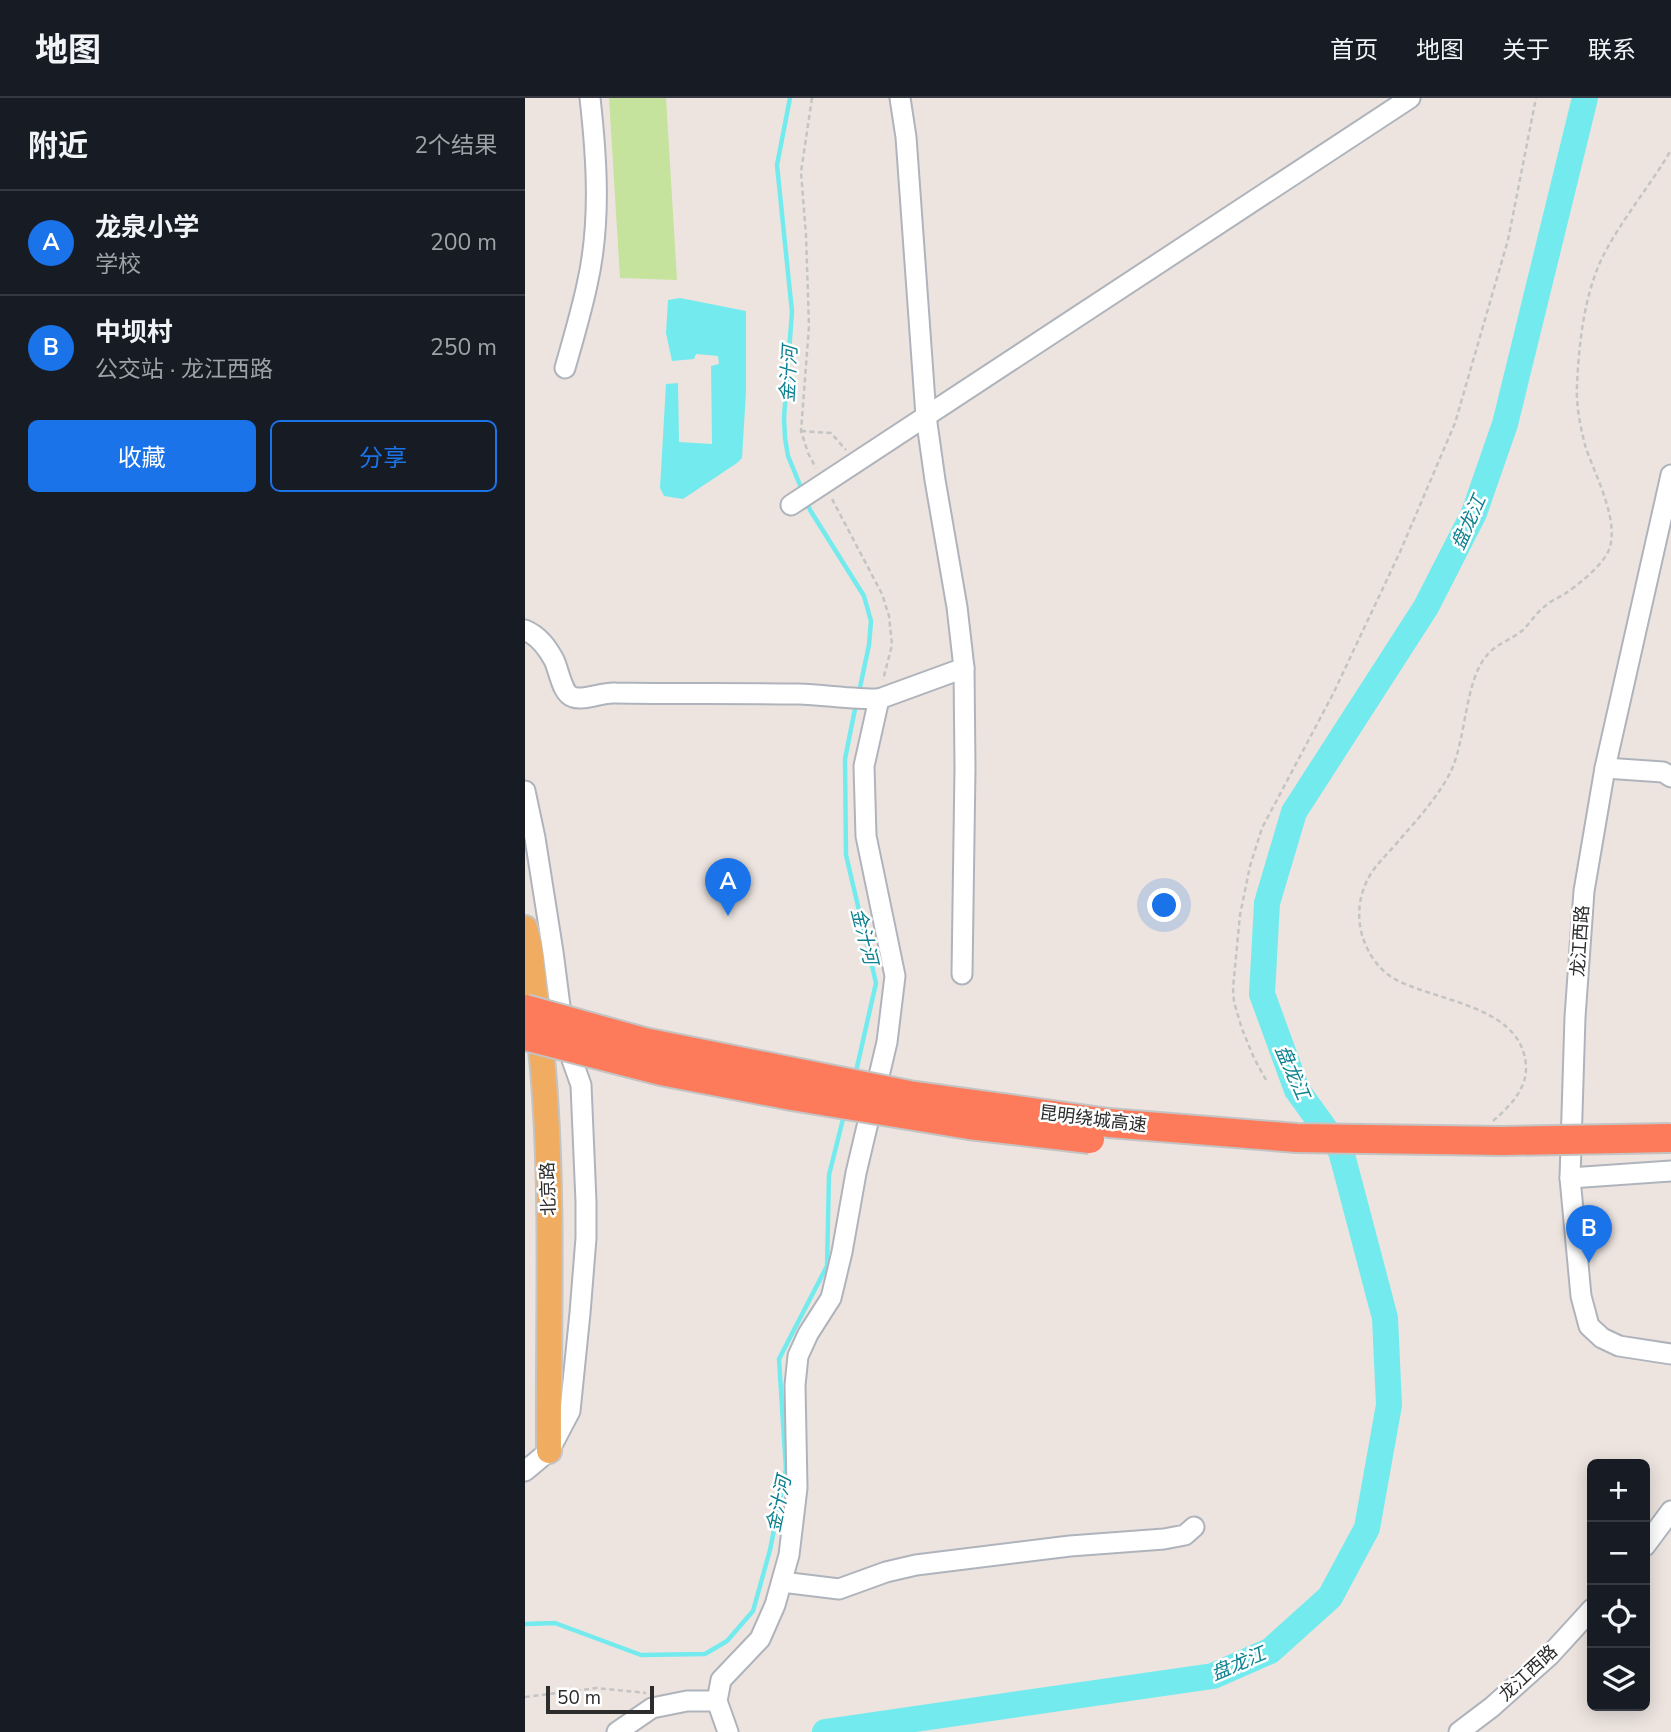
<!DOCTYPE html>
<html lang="zh">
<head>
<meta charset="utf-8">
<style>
	:root { --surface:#171b24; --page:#242831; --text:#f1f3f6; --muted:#9ea1a6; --line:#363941; --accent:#1a73e8 }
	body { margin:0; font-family:"Nunito Sans","Noto Sans SC",sans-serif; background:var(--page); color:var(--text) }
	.controls { position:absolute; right:21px; bottom:21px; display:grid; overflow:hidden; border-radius:10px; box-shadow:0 4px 18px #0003 }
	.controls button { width:63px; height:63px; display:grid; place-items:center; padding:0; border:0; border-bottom:2px solid var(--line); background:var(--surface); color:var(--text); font:35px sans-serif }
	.scale { position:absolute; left:21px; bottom:18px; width:108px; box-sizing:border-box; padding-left:7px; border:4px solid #2c2c2c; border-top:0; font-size:19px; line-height:24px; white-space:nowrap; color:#2c2c2c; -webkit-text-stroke:5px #fff; paint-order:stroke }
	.you { position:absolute; left:640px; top:808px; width:24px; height:24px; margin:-18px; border:5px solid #fff; border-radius:50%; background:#1a73e8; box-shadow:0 0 0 10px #1a73e833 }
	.badge { display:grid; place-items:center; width:46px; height:46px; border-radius:50%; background:var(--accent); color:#fff; font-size:23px; font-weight:700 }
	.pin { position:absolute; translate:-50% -58px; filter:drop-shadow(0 2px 4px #0008) }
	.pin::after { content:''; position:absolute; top:37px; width:24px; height:21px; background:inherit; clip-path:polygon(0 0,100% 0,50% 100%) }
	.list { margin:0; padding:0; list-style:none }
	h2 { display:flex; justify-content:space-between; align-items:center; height:91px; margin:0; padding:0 28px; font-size:30px }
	h2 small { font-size:23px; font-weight:400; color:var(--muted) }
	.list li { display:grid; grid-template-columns:46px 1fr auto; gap:21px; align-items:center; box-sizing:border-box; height:105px; padding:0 28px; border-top:2px solid var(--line) }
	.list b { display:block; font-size:26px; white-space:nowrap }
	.list p { margin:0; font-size:23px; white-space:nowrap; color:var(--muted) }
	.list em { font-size:23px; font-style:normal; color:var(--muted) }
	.actions { display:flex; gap:14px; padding:21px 28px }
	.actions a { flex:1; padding:16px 0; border:2px solid var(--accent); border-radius:10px; text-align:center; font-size:24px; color:var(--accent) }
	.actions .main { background:var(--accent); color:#fff }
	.icon { flex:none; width:38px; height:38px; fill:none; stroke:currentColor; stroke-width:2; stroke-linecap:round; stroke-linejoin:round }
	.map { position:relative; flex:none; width:1146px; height:1634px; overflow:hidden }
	header { display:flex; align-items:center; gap:42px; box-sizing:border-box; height:98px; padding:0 35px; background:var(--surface); border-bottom:2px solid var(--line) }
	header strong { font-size:33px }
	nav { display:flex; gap:38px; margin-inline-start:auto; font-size:24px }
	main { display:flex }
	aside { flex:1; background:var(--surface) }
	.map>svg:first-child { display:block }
</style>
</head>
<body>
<header>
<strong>地图</strong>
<nav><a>首页</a><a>地图</a><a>关于</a><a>联系</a></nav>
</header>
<main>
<aside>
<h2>附近<small>2个结果</small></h2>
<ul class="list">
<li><span class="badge">A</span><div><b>龙泉小学</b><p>学校</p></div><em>200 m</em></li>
<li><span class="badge">B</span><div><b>中坝村</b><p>公交站 · 龙江西路</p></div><em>250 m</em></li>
</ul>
<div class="actions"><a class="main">收藏</a><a>分享</a></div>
</aside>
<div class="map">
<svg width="1146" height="1634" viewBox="0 0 1146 1634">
	<rect width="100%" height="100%" fill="#ede4df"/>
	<polygon fill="#c5e39c" points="84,0 141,0 152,182 95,180"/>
	<polygon fill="#73ebee" points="155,200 221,213 221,294 217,360 212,365 158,401 139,398 135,390 141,286 153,285 154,344 187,346 186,268 194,266 193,258 171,256 169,261 147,263 141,235 143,202"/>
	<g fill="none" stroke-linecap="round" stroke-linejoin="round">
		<g stroke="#73ebee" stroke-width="4.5">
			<polyline points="265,0 252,67 267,214 259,320 260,340 263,358 277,392"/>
			<polyline points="282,404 285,412 339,498 346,523 344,547 334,594"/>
			<polyline points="330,978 351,885 321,757 320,661 331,606"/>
			<polyline points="0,1526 30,1525 116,1557 180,1556 202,1543 228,1513 245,1452 261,1371 254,1261 302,1168 304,1077 319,1017"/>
		</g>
		<polyline stroke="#73ebee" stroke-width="26" points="300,1634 688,1578 745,1553 805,1499 842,1430 864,1307 860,1220 816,1053 772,992 737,896 742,805 769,714 901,509 949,415 980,326 1060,0"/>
		<defs>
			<g id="minor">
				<polyline points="375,0 381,39 401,318 410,382 432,509 439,570 440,670 437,876"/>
				<path d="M40 270C48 242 56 215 62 187 76 126 72 62 65 0"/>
				<polyline points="1146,377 1080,670 1059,793 1050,919 1045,1080 1056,1198 1064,1228 1077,1240 1094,1248 1146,1256"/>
				<polyline points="266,407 885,0"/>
				<path d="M0 532C14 538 22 549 29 562 34 572 37 596 48 599 58 603 78 594 90 595 151 596 212 595 273 596 300 597 326 601 354 601"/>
				<polyline points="1080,670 1138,674 1146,679"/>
				<polyline points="0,693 10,740 28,854 39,939 56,987 61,1104 61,1140 55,1215 45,1313 24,1353 0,1373"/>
				<polyline points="1045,1080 1146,1073"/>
				<polyline points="1120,1448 1146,1413"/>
				<polyline points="257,1484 314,1491 361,1474 391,1467 545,1448 639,1441 660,1437 669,1429"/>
				<polyline points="192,1603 203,1634"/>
				<polyline points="92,1634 127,1610 162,1603 192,1603 196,1582 235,1541 250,1507 264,1457 272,1390 270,1287 273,1258 283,1236 306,1200 317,1154 331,1075 362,944 370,878 341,738 339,668 354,601 439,570"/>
				<polyline points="934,1634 967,1609 1024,1558 1067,1511"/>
			</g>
			<path id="major" d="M0 830 5 850C10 899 17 949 20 998 28 1116 23 1235 24 1353"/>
		</defs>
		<use href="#minor" stroke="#afb4bc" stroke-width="23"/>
		<use href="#major" stroke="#c4c4c4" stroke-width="28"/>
		<g stroke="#c4c4c4" stroke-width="2.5" stroke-dasharray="5 3.5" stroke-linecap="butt">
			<polyline points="287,0 276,74 281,137 284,228 276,333 283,355 291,370"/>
			<polyline points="276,333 306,335 321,352"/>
			<polyline points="307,401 357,496 364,518 367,547 358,582"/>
			<polyline points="741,982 729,960 717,931 709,904 708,890 715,817 725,768 737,730 808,596 875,454 930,325 983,142 1011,0"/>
			<path d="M968 1023C985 1008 1002 991 1001 968 997 906 909 904 868 880 853 871 842 854 837 837 833 822 833 805 839 790 845 772 858 761 870 747 890 724 911 702 925 675 942 641 939 582 963 556 972 546 987 541 998 532 1006 524 1013 512 1023 506 1027 502 1033 500 1038 497 1052 488 1074 470 1082 456 1098 427 1069 376 1060 347 1055 327 1051 307 1052 287 1054 245 1059 197 1078 158 1097 121 1125 88 1146 52"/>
			<polyline points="0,1599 72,1590 121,1595"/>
		</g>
		<use href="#minor" stroke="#fff" stroke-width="19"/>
		<use href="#major" stroke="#f0ad61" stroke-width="24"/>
		<defs>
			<g id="highway-bridge">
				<polyline points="0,911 119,944 384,997 584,1025 772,1040 978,1043 1146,1040"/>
				<polyline points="0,938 136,973 267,998 444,1027 565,1041"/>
			</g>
		</defs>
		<use href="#highway-bridge" stroke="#c4c4c4" stroke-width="32" stroke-linecap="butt"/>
		<use href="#highway-bridge" stroke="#fd7a5a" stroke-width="28"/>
	</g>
	<g text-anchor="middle" stroke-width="5" stroke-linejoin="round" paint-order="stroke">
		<g font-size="18" fill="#2c2c2c" stroke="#fff">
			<text transform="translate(1055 843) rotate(-86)" y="6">龙江西路</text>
			<text transform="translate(568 1021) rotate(7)" y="6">昆明绕城高速</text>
			<text transform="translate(23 1091) rotate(-92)" y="6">北京路</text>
			<text transform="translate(1003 1575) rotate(-43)" y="6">龙江西路</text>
		</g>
		<g font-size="19" font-style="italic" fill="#0e8290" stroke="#fff">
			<text transform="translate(263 276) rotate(-87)" y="7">金汁河</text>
			<text transform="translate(943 424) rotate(-66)" y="7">盘龙江</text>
			<text transform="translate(340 838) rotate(76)" y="7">金汁河</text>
			<text transform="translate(768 974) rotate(66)" y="7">盘龙江</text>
			<text transform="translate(253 1406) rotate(-78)" y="7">金汁河</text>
			<text transform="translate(713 1565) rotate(-23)" y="7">盘龙江</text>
		</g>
	</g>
</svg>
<div class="controls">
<button>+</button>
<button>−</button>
<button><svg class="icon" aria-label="locate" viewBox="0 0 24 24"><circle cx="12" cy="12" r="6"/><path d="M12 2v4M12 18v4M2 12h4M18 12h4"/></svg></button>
<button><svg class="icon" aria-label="layers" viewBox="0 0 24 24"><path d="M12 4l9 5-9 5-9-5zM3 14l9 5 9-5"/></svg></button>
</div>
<div class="scale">50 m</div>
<div class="you"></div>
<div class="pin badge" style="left:203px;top:818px">A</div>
<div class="pin badge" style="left:1064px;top:1165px">B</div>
</div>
</main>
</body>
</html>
